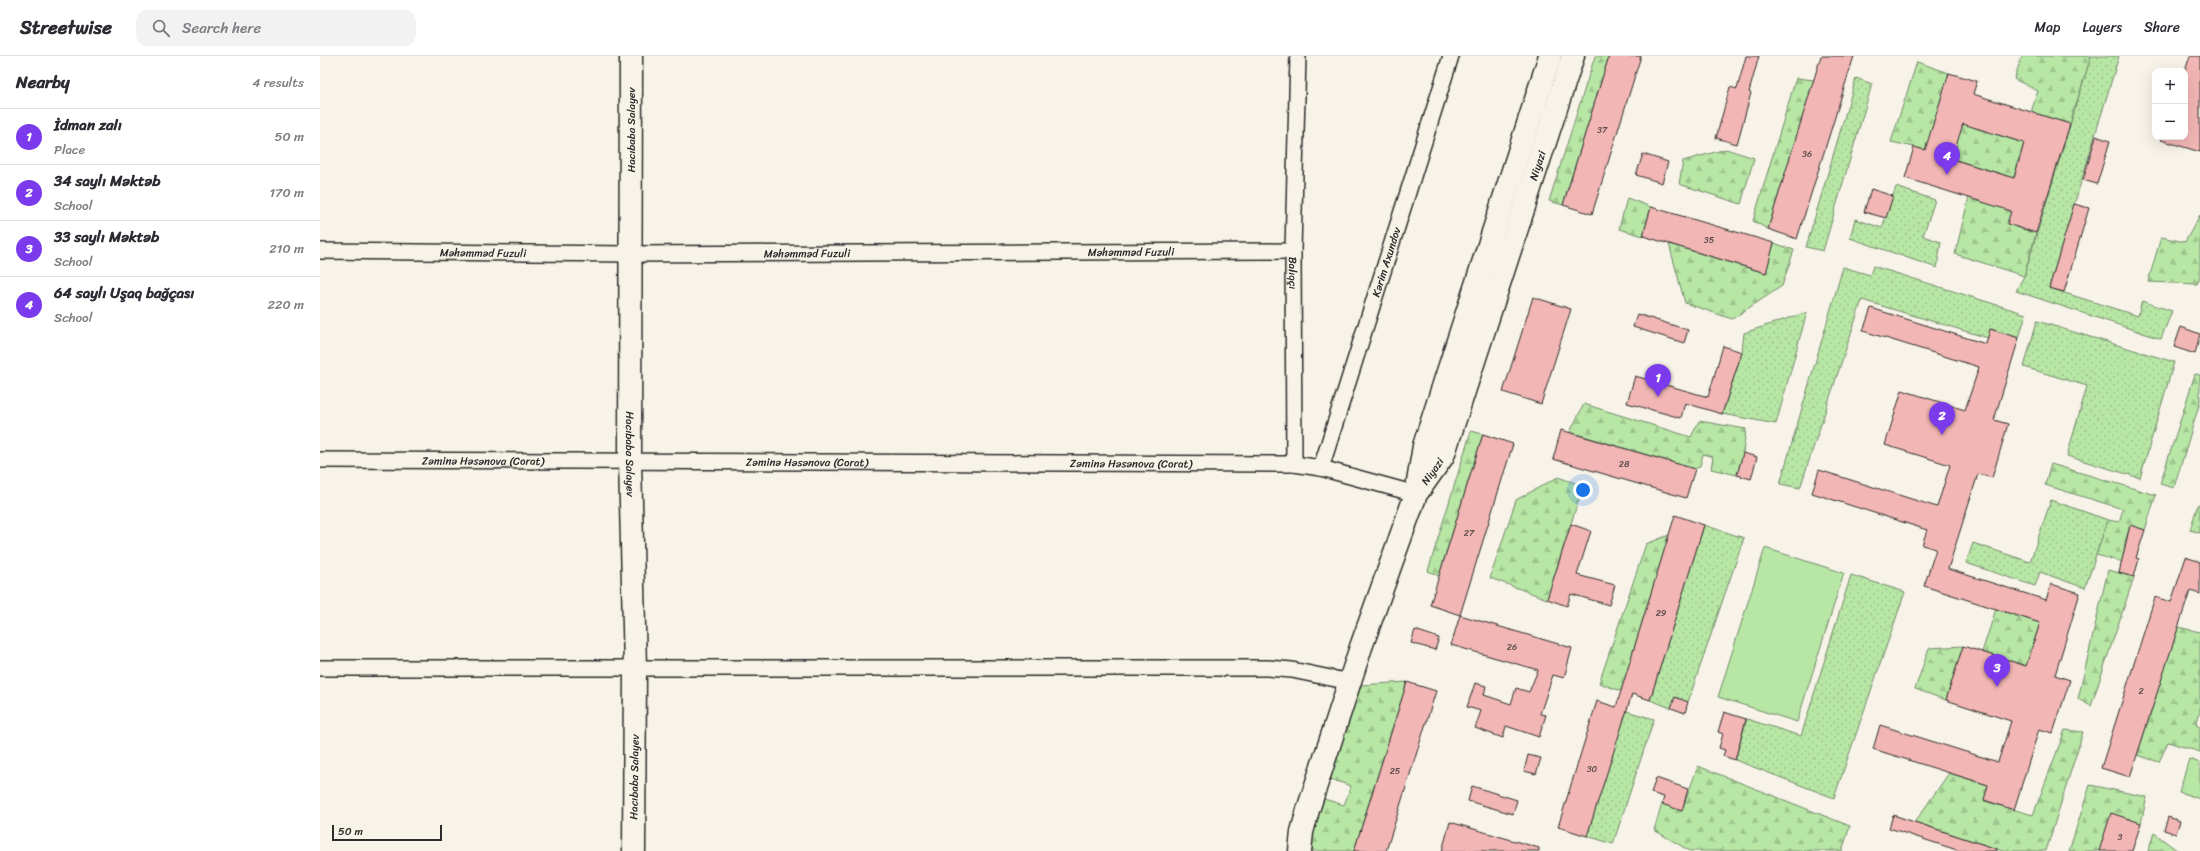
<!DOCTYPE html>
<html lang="en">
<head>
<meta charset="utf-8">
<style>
	:root { --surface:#fff; --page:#f2f2f3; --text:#2b2b33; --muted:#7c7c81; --line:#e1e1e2; --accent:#7c3aed }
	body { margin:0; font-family:Sriracha,sans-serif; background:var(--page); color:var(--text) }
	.controls { position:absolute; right:12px; top:12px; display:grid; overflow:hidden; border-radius:8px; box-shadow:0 4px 16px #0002 }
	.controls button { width:36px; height:36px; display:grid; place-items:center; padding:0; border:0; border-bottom:1px solid var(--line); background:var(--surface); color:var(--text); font:20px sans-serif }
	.scale { position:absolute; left:12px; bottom:10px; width:110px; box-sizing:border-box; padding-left:4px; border:2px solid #2b2b2b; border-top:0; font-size:11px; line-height:14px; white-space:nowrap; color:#2b2b2b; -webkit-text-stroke:3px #f7f3e8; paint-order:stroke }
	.you { position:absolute; left:1263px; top:434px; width:14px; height:14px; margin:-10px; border:3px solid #fff; border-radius:50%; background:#1a73e8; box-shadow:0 0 0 6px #1a73e833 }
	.badge { display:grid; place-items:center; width:26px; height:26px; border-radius:50%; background:var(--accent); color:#fff; font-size:13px; font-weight:700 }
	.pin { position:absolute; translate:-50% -33px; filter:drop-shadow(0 1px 2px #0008) }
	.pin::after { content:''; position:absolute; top:21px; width:14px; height:12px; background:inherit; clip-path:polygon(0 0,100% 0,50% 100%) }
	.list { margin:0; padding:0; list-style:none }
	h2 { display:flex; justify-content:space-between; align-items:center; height:52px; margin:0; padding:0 16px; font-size:17px }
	h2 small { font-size:13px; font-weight:400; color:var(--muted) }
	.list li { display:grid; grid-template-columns:26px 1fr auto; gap:12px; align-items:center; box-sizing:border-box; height:56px; padding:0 16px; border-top:1px solid var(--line) }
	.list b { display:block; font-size:15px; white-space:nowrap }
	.list p { margin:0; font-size:13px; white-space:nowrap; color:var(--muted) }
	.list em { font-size:13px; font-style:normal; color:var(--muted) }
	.icon { flex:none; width:22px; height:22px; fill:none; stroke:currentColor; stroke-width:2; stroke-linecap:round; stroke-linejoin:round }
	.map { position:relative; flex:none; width:1880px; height:795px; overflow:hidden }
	header { display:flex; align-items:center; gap:24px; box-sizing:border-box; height:56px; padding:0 20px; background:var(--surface); border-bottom:1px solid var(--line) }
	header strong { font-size:19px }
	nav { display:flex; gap:22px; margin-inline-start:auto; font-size:14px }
	.search { width:280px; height:36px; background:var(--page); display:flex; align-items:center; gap:10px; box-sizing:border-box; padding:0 14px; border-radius:12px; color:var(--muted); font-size:15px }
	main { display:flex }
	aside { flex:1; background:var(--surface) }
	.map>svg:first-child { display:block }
</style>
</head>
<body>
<header>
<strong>Streetwise</strong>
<div class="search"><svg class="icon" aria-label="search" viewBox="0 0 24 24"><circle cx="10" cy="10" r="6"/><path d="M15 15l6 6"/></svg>Search here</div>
<nav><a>Map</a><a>Layers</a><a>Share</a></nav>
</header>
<main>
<aside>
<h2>Nearby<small>4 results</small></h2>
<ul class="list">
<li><span class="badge">1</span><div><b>İdman zalı</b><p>Place</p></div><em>50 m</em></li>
<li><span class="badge">2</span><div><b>34 saylı Məktəb</b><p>School</p></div><em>170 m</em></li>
<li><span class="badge">3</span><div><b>33 saylı Məktəb</b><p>School</p></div><em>210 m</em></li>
<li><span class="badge">4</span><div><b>64 saylı Uşaq bağçası</b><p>School</p></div><em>220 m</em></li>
</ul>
</aside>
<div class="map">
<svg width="1880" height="795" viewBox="0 0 1880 795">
	<defs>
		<pattern id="grass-dots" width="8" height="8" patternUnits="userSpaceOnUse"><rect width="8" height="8" fill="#b7e6a5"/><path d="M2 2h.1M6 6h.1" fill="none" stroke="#9ec58e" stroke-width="1.8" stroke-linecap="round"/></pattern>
		<pattern id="forest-firs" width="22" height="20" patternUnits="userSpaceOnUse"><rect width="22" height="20" fill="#b7e6a5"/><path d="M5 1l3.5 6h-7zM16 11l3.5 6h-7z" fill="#9ec58e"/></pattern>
	</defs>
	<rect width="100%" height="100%" fill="#f7f3e8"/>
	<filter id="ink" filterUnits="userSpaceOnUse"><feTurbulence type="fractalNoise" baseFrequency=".025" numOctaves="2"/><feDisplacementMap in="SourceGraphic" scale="8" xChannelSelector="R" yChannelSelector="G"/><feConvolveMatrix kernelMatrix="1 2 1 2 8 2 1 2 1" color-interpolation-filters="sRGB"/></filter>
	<g filter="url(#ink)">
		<g fill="url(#grass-dots)" stroke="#718868">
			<polygon points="1771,0 1799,0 1729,232 1818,260 1822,245 1852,255 1841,283 1696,235 1704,220"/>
			<polygon points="1536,22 1552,28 1503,195 1486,191"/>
			<polygon points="1576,131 1615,144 1603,180 1621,186 1617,212 1530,182 1535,163 1562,172"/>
			<polygon points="1553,210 1706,258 1699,282 1671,273 1668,282 1542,244 1480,432 1460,428 1523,211 1550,219"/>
			<polygon points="1487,256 1456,368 1402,358 1422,296 1424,277"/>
			<polygon points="1717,265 1854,306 1820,422 1747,400 1767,330 1704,311"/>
			<polygon points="1731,444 1788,464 1765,532 1720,516 1715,530 1646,507 1653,487 1710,506"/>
			<polygon points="1878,448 1880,449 1880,477 1870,474"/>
			<polygon points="1384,469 1424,482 1368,646 1355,642 1351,652 1330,644"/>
			<polygon points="1531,519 1585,536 1514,742 1415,704 1427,663 1481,680"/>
			<polygon points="1306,655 1334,663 1293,788 1267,780"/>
		</g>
		<g fill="url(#forest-firs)" stroke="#718868">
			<polygon points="1275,0 1289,0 1243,149 1229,145"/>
			<polygon points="1702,0 1771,0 1750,68 1711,56 1718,35 1694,23"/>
			<polygon points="1597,6 1629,17 1611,76 1646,58 1655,72 1704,87 1691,130 1685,119 1594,91 1571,86"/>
			<polygon points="1476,22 1494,24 1448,173 1433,165"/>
			<polygon points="1406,93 1434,102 1421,148 1359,128 1363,105"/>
			<polygon points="1681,138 1716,177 1704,220 1635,198 1649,141"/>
			<polygon points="1307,142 1331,151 1323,180 1299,173"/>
			<polygon points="1880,159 1880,221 1877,228 1828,226 1841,181 1865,186"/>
			<polygon points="1454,187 1474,194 1462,230 1412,263 1365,247 1349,188 1445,217"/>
			<polygon points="1875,318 1880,319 1880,346 1854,432 1840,428"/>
			<polygon points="1264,348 1371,381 1379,365 1426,373 1423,397 1417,419 1391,413 1393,401 1383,398 1380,410 1375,413 1250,376"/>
			<polygon points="1151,375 1163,378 1119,520 1108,515"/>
			<polygon points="1731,408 1836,439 1825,474 1810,470 1805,486 1803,506 1776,499 1788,464 1799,466 1803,453 1725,429"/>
			<polygon points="1238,421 1263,430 1227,543 1170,522 1196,444"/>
			<polygon points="1349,479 1301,635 1279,627 1326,488"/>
			<polygon points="1788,514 1814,521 1771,650 1758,643"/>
			<polygon points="1676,553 1720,567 1706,610 1662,596"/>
			<polygon points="1858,571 1880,576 1880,656 1876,669 1880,671 1880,696 1848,686 1839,706 1817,699"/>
			<polygon points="1643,590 1626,644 1595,633 1609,592"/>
			<polygon points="1087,626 1034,795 992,795 993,776 1004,743 1024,749 1031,730 1010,723 1040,629"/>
			<polygon points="1745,674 1763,676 1726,795 1683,795 1595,766 1629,717 1668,729 1664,745 1713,759"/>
			<polygon points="1378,710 1530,770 1522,795 1370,795 1334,774 1342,748 1362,754"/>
			<polygon points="1770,729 1827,741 1821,767 1779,795 1749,795"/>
			<polygon points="1834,777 1858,795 1828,795"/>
		</g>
		<g fill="#b7e6a5" stroke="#718868">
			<polygon points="1445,492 1524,517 1477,666 1398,641"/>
			<polygon points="1869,703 1880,707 1880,743 1859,736"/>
		</g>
		<g fill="#f2b6b4" stroke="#2b2b2b" fill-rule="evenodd">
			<polygon points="1289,0 1321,0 1272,158 1243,149"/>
			<polygon points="1426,0 1439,0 1429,36 1431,37 1417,88 1396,82 1410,31 1417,33"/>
			<polygon points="1501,0 1534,0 1477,183 1448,173"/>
			<polygon points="1870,0 1880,0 1880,96 1841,84 1842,81 1865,81 1865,15"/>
			<path d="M1629 17 1657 25 1653 38 1750 68 1716 177 1687 168 1691 155 1585 122 1594 91 1605 94ZM1643 68 1704 87 1694 122 1632 103Z"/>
			<polygon points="1776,80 1790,85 1777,128 1763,124"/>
			<polygon points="1323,98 1348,106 1342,127 1316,119"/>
			<polygon points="1551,133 1573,140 1566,162 1544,156"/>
			<polygon points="1754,148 1769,152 1744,236 1729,232"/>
			<polygon points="1331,151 1454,187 1446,217 1323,180"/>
			<polygon points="1213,241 1251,253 1221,348 1183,336"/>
			<polygon points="1551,252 1666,288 1670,273 1699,282 1674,364 1688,368 1672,422 1658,418 1628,513 1726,544 1731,528 1760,537 1735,619 1750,624 1733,677 1719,673 1694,754 1664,744 1668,729 1553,693 1560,669 1678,706 1691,665 1626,644 1643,590 1706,610 1720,567 1604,530 1616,493 1602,489 1607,474 1492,437 1499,414 1617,451 1630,409 1565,389 1582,334 1645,354 1659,311 1543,275"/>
			<polygon points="1317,258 1368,274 1364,287 1313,271"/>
			<polygon points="1861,271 1880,278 1875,298 1854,291"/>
			<polygon points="1403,290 1422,296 1402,358 1365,347 1361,362 1307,347 1315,320 1388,341"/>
			<polygon points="1241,374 1375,413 1366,442 1233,403"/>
			<polygon points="1163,378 1193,388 1140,559 1110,549"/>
			<polygon points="1423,397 1437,401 1431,423 1417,419"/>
			<polygon points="1355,459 1384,469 1330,644 1312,638 1267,780 1238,771 1277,645 1296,651"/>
			<polygon points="1251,468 1271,475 1257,519 1295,529 1289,549 1251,538 1247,550 1227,543"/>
			<polygon points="1810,469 1825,474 1816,502 1819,503 1814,521 1799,517"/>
			<polygon points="1866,501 1880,506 1880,538 1870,535 1810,721 1781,712 1835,541 1851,546"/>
			<polygon points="1140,559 1252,592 1244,622 1233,619 1220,658 1226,659 1219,681 1186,670 1183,682 1155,672 1161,655 1147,651 1155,627 1166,630 1164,639 1191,648 1196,632 1209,636 1218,614 1131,589"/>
			<polygon points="1095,574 1119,582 1115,594 1091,587"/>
			<polygon points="1087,626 1116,635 1066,795 1034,795"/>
			<polygon points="1355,641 1368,646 1365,657 1351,652"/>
			<polygon points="1404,656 1426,663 1415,704 1403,700 1405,694 1399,692 1403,678 1398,676"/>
			<polygon points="1208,699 1221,702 1216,718 1204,715"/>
			<polygon points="1336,722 1368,733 1362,755 1342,748 1344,741 1331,737"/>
			<polygon points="1152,730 1197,744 1193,758 1148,745"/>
			<polygon points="1791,757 1821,767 1812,795 1779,795"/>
			<polygon points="1573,759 1677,793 1677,795 1640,795 1569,772"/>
			<polygon points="1848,761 1860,765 1856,778 1844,774"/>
			<polygon points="1130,766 1219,792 1219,795 1122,795"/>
		</g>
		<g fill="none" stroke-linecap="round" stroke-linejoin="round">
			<defs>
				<g id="street">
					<path id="s1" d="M978 0 973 195 974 408 1001 412 1096 438"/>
					<path id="s2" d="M0 195 310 198 973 195"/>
					<path id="s3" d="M0 404 974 408"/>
					<path id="s4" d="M1001 412 1131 0"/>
					<polyline points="0,612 948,612 972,614 1030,626"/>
				</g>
				<g id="secondary">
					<path id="s5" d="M311 0 310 405 315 612 314 795"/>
					<path id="s6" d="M1099 434 1123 400 1253 0"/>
					<polyline points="980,795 982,776 988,754 1041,591 1096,438 1104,390 1230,0"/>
				</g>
			</defs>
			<use href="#street" stroke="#2b2b2b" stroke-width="18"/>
			<use href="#secondary" stroke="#2b2b2b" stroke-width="25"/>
			<use href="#street" stroke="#f7f3e8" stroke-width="15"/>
			<use href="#secondary" stroke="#f7f3e8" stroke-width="22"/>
		</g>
	</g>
	<g text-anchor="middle" stroke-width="3.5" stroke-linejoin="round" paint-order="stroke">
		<g font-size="9" fill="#5d4e4d">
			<text x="1282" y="77">37</text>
			<text x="1487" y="101">36</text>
			<text x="1389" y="187">35</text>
			<text x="1304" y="411">28</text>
			<text x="1149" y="480">27</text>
			<text x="1341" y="560">29</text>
			<text x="1192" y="594">26</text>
			<text x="1821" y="638">2</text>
			<text x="1272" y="716">30</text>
			<text x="1075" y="718">25</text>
			<text x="1800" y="784">3</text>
		</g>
		<g font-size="11" fill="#2b2b2b" stroke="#f7f3e8">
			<text transform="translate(311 74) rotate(-90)" y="4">Hacıbaba Salayev</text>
			<text dy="4" stroke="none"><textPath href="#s6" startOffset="347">Niyazi</textPath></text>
			<text dy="4" stroke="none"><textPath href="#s2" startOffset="163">Məhəmməd Fuzuli</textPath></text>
			<text dy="4" stroke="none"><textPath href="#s2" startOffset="811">Məhəmməd Fuzuli</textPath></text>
			<text dy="4" stroke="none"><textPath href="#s2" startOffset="487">Məhəmməd Fuzuli</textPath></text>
			<text dy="4" stroke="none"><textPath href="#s4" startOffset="216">Kərim Axundov</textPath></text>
			<text dy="4" stroke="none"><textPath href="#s1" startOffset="217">Balıqçı</textPath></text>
			<text dy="4" stroke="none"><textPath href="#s5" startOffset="398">Hacıbaba Salayev</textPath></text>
			<text dy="4" stroke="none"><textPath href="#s3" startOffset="163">Zəminə Həsənova (Corat)</textPath></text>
			<text dy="4" stroke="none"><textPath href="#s3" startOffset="487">Zəminə Həsənova (Corat)</textPath></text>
			<text dy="4" stroke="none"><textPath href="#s3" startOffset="811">Zəminə Həsənova (Corat)</textPath></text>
			<text dy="4" stroke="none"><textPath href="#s6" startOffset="23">Niyazi</textPath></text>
			<text transform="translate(314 721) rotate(-89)" y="4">Hacıbaba Salayev</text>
		</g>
	</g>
</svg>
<div class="controls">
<button>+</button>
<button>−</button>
</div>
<div class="scale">50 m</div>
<div class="you"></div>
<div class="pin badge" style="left:1338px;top:341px">1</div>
<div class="pin badge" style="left:1622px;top:379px">2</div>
<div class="pin badge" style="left:1677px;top:631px">3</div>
<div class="pin badge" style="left:1627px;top:119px">4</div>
</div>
</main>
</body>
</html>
